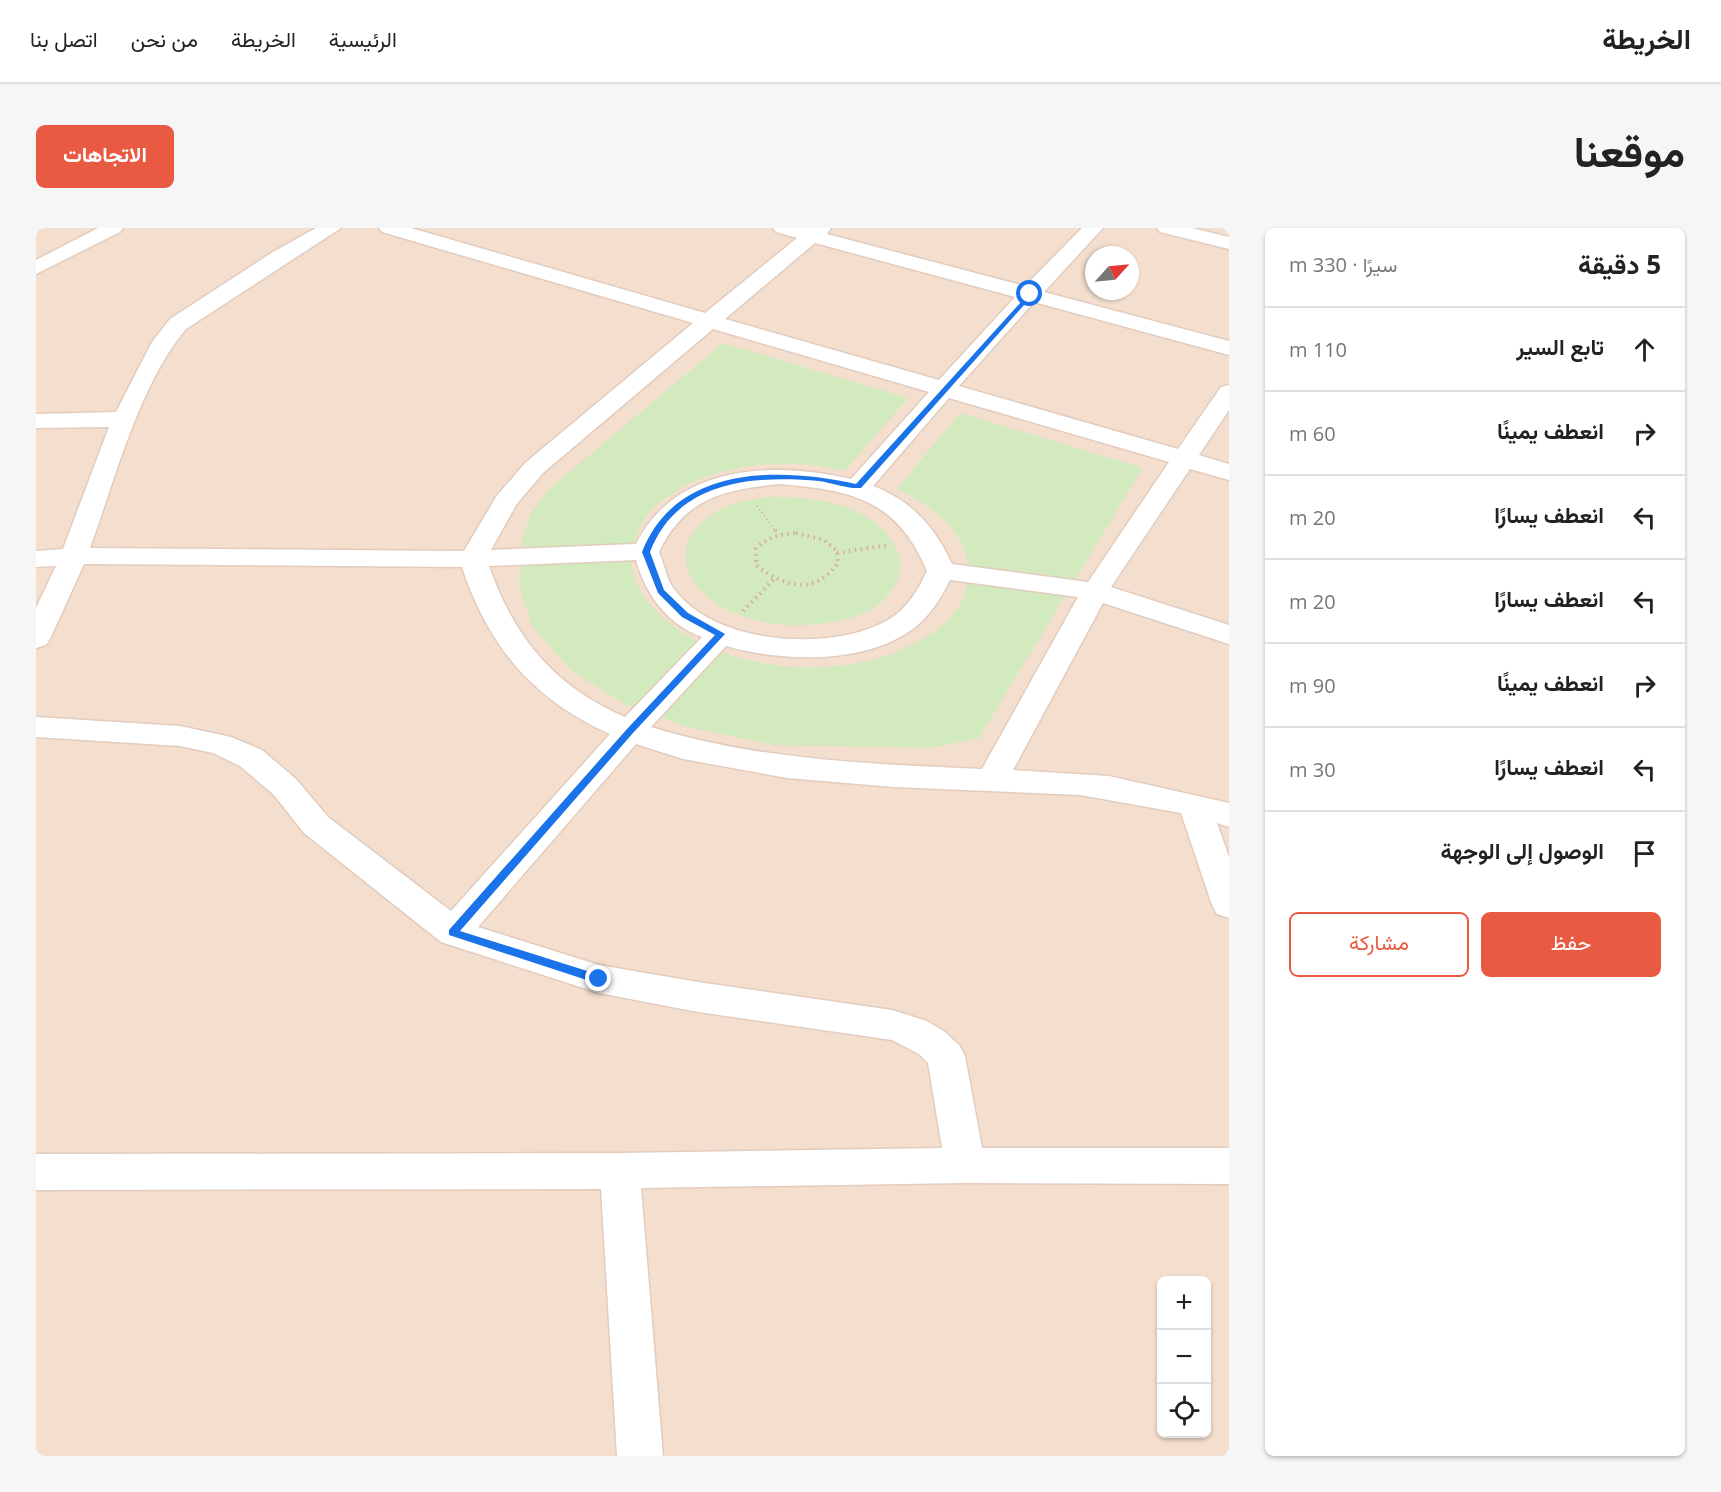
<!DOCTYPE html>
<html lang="ar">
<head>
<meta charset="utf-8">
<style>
	:root { --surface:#fff; --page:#f6f6f6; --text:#222; --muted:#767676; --line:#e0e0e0; --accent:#e95a42 }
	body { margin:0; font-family:"Open Sans",Vazirmatn,sans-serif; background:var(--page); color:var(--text); direction:rtl }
	.controls { position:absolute; right:18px; bottom:18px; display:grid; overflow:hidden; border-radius:9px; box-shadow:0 2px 4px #0004 }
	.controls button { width:54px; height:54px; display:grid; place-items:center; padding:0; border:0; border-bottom:2px solid var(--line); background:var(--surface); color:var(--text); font:30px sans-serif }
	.compass { position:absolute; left:1049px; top:18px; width:54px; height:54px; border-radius:50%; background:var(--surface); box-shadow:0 2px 4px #0004; rotate:63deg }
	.stop { position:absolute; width:18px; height:18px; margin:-14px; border:4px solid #1a73e8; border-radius:50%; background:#fff }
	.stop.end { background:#1a73e8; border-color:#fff; box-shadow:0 2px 6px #0008 }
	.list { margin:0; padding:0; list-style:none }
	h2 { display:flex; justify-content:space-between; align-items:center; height:78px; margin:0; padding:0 24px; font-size:26px }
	h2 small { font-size:20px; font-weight:400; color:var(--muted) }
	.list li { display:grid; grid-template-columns:39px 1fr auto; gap:18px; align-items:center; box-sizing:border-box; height:84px; padding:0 24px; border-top:2px solid var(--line) }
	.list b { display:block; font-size:22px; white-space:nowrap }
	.list em { font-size:20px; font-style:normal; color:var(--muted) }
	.actions { display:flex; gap:12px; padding:18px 24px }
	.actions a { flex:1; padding:14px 0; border:2px solid var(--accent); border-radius:9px; text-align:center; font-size:21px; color:var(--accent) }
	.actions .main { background:var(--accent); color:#fff }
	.icon { flex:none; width:33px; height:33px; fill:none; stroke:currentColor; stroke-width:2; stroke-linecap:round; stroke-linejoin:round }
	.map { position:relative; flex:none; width:1193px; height:1228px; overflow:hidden; direction:ltr; border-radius:9px }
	header { display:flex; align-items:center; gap:36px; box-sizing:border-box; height:84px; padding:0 30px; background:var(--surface); border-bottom:2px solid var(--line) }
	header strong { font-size:28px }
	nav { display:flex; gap:33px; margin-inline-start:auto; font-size:21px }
	.intro { display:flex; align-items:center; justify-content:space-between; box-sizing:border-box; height:144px; padding:0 36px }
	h1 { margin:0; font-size:42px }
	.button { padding:15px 27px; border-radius:9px; background:var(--accent); color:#fff; font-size:21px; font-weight:700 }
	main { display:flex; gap:36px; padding:0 36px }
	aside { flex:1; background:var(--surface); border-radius:9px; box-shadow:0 2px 4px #0004 }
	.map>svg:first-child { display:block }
</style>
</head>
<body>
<header>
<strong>الخريطة</strong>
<nav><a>الرئيسية</a><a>الخريطة</a><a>من نحن</a><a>اتصل بنا</a></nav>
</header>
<div class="intro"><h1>موقعنا</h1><a class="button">الاتجاهات</a></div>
<main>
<aside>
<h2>5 دقيقة<small>سيرًا · 330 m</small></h2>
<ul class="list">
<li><svg class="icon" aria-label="ahead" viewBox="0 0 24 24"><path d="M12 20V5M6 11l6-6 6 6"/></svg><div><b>تابع السير</b></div><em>110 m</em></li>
<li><svg class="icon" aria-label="right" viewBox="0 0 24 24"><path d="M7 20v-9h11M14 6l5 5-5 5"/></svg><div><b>انعطف يمينًا</b></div><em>60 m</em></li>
<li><svg class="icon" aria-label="left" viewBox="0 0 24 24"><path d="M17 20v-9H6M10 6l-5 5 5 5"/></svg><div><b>انعطف يسارًا</b></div><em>20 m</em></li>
<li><svg class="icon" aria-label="left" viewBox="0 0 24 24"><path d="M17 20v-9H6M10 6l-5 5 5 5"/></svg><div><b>انعطف يسارًا</b></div><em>20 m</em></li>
<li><svg class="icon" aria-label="right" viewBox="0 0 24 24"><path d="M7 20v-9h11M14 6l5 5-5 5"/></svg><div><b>انعطف يمينًا</b></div><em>90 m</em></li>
<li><svg class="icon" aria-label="left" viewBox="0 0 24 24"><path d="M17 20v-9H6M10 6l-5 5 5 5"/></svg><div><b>انعطف يسارًا</b></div><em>30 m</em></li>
<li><svg class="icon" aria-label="arrive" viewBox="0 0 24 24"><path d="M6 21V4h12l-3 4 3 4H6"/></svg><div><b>الوصول إلى الوجهة</b></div></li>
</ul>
<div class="actions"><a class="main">حفظ</a><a>مشاركة</a></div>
</aside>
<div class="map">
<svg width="1193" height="1228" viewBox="0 0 1193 1228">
	<rect width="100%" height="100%" fill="#fcefdf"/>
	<path fill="#f4dfce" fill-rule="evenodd" d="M0 0H1193V1228H0ZM1058 27H1094V63H1058ZM1126 1052H1170V1206H1126Z"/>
	<g fill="#d3e9be">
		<path d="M687 115 872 170 809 243C760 231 698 234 653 256 644 260 635 267 626 273 608 285 599 305 596 326 593 349 607 369 622 385 690 451 830 458 903 400 918 389 932 369 931 351 931 344 932 335 930 328 922 296 888 274 861 261L924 185 1107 240 943 510 896 520 738 517 651 499 590 477 536 443 496 398 483 357 486 313 494 287 512 262Z"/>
		<path d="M731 269C775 269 832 273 857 315 864 326 868 340 861 353 854 368 842 380 826 386 785 401 739 402 698 385 655 367 628 323 672 289 688 276 711 273 731 269Z"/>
	</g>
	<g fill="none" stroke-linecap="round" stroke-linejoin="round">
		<defs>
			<g id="minor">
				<polygon points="62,0 87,0 84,4 0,46 0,32"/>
				<path d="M280 0H305L150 101C103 157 79 251 54 320L428 323 460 269 489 235 657 95 346 4 343 0H375L669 85 761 10 740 4 737 0H795L791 6 989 58 1046 0H1067L1008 64 1193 113V127L998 74 923 158 1142 221 1185 159 1193 157V182L1163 227 1193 236V252L1154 241 1075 359 1193 397V416L1067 375 977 542 1073 548 1193 575V599L1181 595 1193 629V690L1181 686 1176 677 1145 585 1044 567 857 559 751 550 647 531 600 516 442 699 563 737 662 754 856 782 891 793 909 804 923 817 929 828 946 920H1193V956L929 955 605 960 627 1228H581L565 961 0 962V926L584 925 906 920 892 835 883 826 856 812 662 784 563 765 405 714 268 605 238 567 204 538 177 525 144 518 0 509V489L144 498 195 509 226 522 260 551 292 589 415 683 574 506C497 472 452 418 426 339L48 336 14 411 10 417 0 420V380L20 338 0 339V323L27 321 73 199 0 200V186L80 184 116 114 134 91 237 24ZM779 15 979 69 903 152 689 91ZM677 101 893 164 815 251C738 233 640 236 600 316L455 322 480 277 507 245ZM913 170 1133 234 1052 354 916 336C899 299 875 272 837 258ZM743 256C815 262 861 271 891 343 882 362 871 381 852 392 795 425 675 417 636 358 630 349 628 335 623 324 649 270 687 262 743 256ZM600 332C610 367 631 396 666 409L589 489C519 459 478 410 453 338ZM914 352 1042 369 946 541C834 536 722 532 615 499L690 418C745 434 830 437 878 400 894 388 905 370 914 352Z"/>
				<polygon points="1121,0 1156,0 1193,9 1193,21 1124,4"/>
			</g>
		</defs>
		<use href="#minor" stroke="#e2ccbe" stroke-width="3"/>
		<polyline stroke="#d6ad9a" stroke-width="2" stroke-dasharray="1 3" stroke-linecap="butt" points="721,278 740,304"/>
		<g stroke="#d6ad9a" stroke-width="4" stroke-dasharray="1.5 4.5" stroke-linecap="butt">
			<polyline points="739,302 742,307"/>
			<path d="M760 305 788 312 801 323 802 335C778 368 748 359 720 337V321C731 309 744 306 760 305Z"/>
			<polyline points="801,325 854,317"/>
			<polyline points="707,383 738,351"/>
		</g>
		<use href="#minor" fill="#fff" fill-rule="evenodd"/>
	</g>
	<path fill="#1a73e8" d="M994 64 997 67 825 260C811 261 797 255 783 253 717 247 641 253 614 324L628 362 652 385 689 406 597 505 424 703 567 748V754L563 756 413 707V702L591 501 679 407 646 389 622 365 606 324C640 237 743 239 820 256Z"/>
</svg>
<div class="controls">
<button>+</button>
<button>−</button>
<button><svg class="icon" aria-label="locate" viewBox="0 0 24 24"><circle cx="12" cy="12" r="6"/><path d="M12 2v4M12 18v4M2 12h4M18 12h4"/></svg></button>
</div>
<svg class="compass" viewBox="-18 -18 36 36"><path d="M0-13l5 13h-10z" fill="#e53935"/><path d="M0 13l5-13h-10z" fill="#767676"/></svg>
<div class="stop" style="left:994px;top:66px"></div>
<div class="stop end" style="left:563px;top:751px"></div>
</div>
</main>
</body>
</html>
